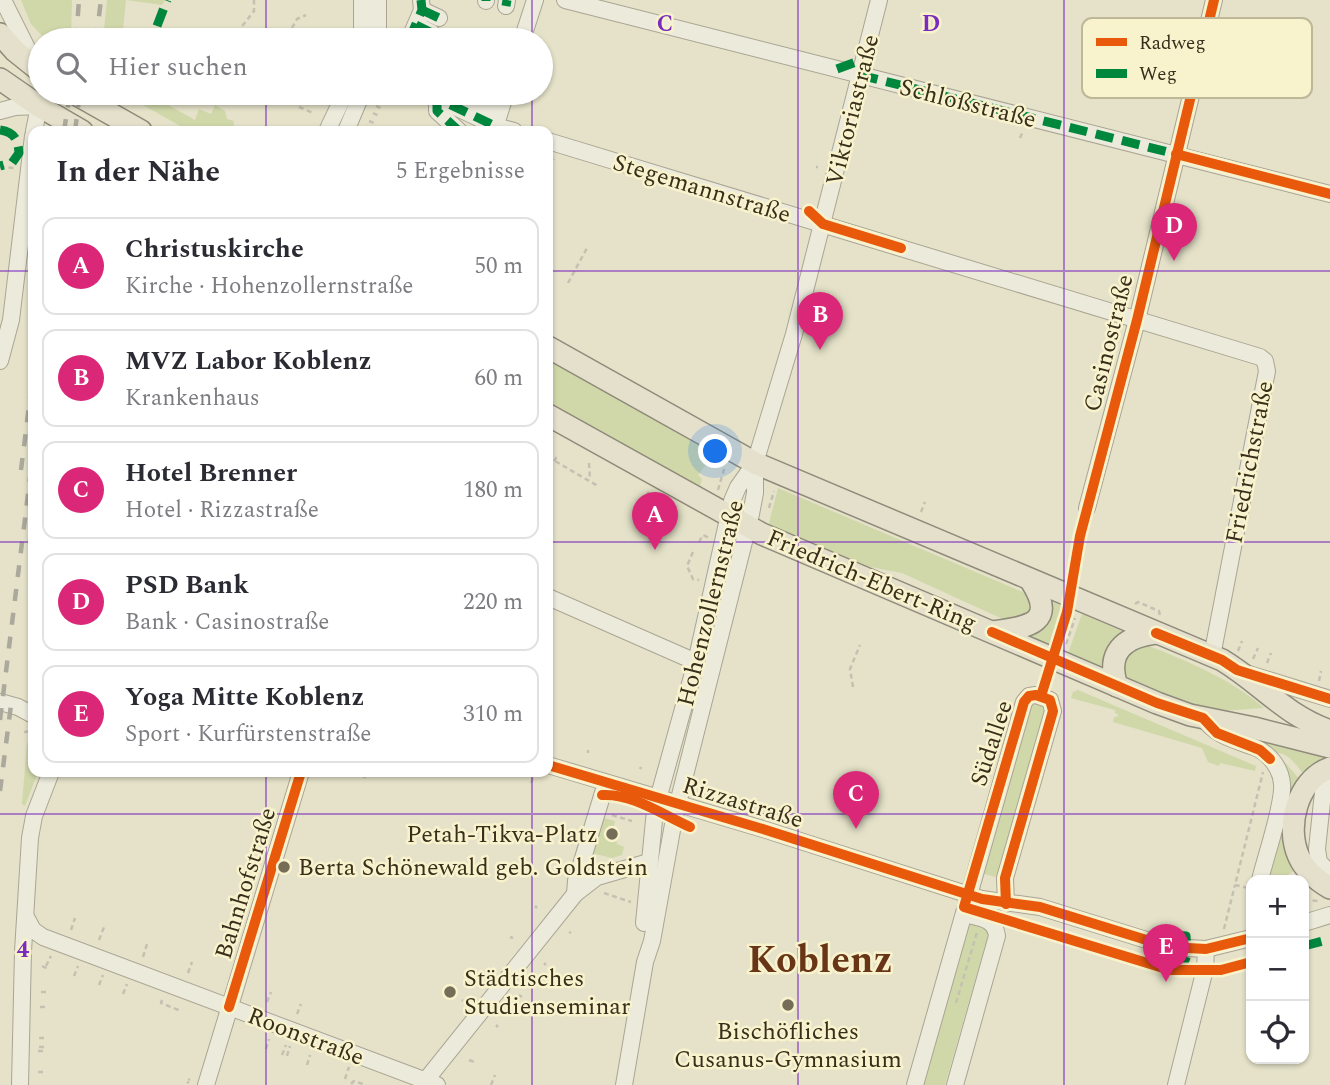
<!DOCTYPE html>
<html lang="de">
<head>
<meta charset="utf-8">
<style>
	:root { --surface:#fff; --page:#f7f7f7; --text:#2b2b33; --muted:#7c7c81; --line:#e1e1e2; --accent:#db2777 }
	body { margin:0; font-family:Spectral,serif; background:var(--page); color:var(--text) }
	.controls { position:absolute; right:21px; bottom:21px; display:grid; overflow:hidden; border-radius:14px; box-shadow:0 2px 5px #0004 }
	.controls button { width:63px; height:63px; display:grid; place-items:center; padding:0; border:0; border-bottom:2px solid var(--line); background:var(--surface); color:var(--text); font:35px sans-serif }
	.you { position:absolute; left:716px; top:452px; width:24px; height:24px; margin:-18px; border:5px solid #fff; border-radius:50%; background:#1a73e8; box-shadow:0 0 0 10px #1a73e833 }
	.badge { display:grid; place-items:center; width:46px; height:46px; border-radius:50%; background:var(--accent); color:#fff; font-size:23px; font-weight:700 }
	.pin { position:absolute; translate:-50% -58px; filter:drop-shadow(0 2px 4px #0008) }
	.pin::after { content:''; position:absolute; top:37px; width:24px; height:21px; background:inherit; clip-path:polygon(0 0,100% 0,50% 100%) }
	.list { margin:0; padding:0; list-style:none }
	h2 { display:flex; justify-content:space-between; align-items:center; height:91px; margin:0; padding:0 28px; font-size:30px }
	h2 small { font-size:23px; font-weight:400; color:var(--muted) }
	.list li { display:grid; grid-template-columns:46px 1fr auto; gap:21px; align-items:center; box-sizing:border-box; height:98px; margin:0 14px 14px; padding:0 14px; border:2px solid var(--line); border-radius:14px }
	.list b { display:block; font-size:26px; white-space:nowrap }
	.list p { margin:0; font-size:23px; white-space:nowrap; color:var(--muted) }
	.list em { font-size:23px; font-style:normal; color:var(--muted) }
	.icon { flex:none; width:38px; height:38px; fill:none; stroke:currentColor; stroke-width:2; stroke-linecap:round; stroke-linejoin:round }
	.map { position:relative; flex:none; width:1330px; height:1085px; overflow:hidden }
	.search { position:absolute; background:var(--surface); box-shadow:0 2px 5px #0004; left:28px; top:28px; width:525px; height:77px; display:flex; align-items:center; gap:18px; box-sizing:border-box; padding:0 24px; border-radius:38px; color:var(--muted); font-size:26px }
	.panel { position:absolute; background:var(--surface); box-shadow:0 2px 5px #0004; left:28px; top:126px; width:525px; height:651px; border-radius:14px }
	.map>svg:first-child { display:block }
</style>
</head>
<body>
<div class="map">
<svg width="1330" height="1085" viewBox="0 0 1330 1085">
	<rect width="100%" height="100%" fill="#e5e2c9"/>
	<g fill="#d0d8aa">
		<polygon points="21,0 72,0 71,40 46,40 31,24"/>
		<polygon points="107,0 165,0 162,5 126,0 122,40 103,40"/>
		<polygon points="122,93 147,93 195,120 199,109 211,114 215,105 225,111 227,119 234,121 233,131 189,131"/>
		<polygon points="548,359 719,457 717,464 712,462 710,467 705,466 698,475 702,479 700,486 703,487 700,492 548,405"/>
		<polygon points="778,488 1025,593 1033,604 1029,617 1007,621 902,573 854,564 768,527"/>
		<polygon points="1052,601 1063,606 1049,648 1011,632"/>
		<polygon points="1082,614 1129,634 1107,670 1067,656"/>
		<path d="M1147 645C1188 662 1230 678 1264 708L1221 711 1192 706 1127 679 1123 675 1125 653Z"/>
		<polygon points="1078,690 1256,766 1255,771 1220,763 1219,766 1208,762 1202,748 1113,722 1114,717 1117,717 1118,714 1115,713 1115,710 1071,698 1073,692"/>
		<polygon points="1033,702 1046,707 1000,878 979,873 1026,706"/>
		<path d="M1255 736 1330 756 1306 777C1297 767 1288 749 1273 754L1254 742Z"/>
		<polygon points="33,742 33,772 38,772 25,806 22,804 27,743"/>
		<polygon points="1279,759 1282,759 1302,782 1300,867 1280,880 1265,880"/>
		<polygon points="601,817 615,821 612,834 616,836 617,844 624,847 622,855 612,858 591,853"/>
		<polygon points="969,919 991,925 945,1085 920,1085"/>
	</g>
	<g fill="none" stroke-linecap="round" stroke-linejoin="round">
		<defs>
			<g id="minor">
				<polyline points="3,0 35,64"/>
				<polyline points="362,0 362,40"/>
				<polyline points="378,0 378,40"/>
				<polyline points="565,0 1330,194"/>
				<polyline points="486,1 486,0"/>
				<polyline points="506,6 507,0"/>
				<polyline points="422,10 439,18"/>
				<polyline points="416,25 432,33"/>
				<polyline points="409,40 422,10 421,0"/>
				<polyline points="522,40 535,0"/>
				<polyline points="426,93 495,126 514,131"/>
				<polyline points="437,98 437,111 459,131"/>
				<polyline points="469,101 499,114"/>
				<polyline points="0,111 15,107 39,106 34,131"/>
				<polyline points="496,124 506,93"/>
				<polyline points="327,131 345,93"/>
				<polyline points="346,131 362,93"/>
				<polyline points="548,141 1260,357 1265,361 1267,371 1212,656"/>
				<polyline points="0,361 11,320 33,136"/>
				<polyline points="1087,508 1137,320 1214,0"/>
				<polyline points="548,597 696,662"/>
				<polyline points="1249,674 1330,699"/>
				<polyline points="0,702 18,707 33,715"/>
				<path d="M1203 718C1216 736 1234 740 1254 747 1269 753 1281 768 1282 784 1284 804 1265 858 1260 880"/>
				<polyline points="548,765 766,830 982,899 1040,907 1169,947 1206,949 1251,938"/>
				<polyline points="1330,783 1323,792 1317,849 1319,862 1330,873"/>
				<polyline points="575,894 576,881 606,783"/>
				<polyline points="26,917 33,930 43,937 437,1085"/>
				<polyline points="644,923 655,810 696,662 732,501 738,487 755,463"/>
				<polyline points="1304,923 1330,915"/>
				<polyline points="20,1085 23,951 30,838 34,816 51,772"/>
				<polyline points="206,1085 301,772"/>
				<polyline points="422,1085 575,894 597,877 649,862"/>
				<polyline points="624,1085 645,962 652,941 674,819 751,514 755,493 755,463 794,334 879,0"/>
				<polyline points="915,1085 1024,702 1029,696 1036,695 1050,700 1053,711 1005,878 1006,904"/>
				<path d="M955 1085 997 936C995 918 979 918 964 914"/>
				<polyline points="1176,1085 1205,969 1206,949"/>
			</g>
			<g id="major">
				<polyline points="0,34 15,51 40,71"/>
				<polyline points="0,79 39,106 82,131"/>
				<polyline points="74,93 141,131"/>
				<path d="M548 347 755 463 1222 660C1262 684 1283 714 1330 731"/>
				<polyline points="548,415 762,534 1157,703 1190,715 1254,728 1330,747"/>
				<path d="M992 632C1028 627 1058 624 1031 581"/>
				<path d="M1117 686C1106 653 1123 637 1156 633"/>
				<path d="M1330 768C1297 780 1285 827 1299 857 1305 870 1318 881 1330 888"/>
			</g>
		</defs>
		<use href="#minor" stroke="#aaa593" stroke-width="18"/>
		<use href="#major" stroke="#8f8a7a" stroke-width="24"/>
		<g stroke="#c5c1b2" stroke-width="2.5" stroke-dasharray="5 3.5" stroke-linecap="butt">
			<polyline points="292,28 297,19 306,15"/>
			<polyline points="240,29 255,35"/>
			<polyline points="216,32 232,39 254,11 254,0"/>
			<polyline points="313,40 316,39"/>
			<polyline points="376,106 382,109"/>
			<polyline points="299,107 313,113"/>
			<polyline points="373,113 379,116"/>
			<polyline points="369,121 376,124"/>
			<polyline points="365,130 368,131"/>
			<polyline points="1020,138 1023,131"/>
			<polyline points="548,166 554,159"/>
			<polyline points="0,167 14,168"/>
			<polyline points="816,167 818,167"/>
			<polyline points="568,283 587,248"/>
			<polyline points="548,317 550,313"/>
			<polyline points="548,453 556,458 554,461"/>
			<polyline points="548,457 598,486"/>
			<polyline points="589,463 590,480"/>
			<polyline points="718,490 725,466"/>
			<polyline points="643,502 649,492"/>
			<polyline points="769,508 774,491"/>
			<polyline points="921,512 925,502"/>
			<polyline points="666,519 674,506"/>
			<polyline points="699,542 703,535 709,538"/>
			<polyline points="693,552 687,566 693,579 699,580"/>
			<polyline points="1135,604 1138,602 1159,611 1160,616"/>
			<polyline points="1066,644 1075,618"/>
			<polyline points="1238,651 1242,641"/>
			<polyline points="1253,659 1258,648"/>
			<polyline points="1267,663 1271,653"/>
			<polyline points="1319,681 1321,671"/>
			<polyline points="853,687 850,669 860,645"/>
			<polyline points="24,732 33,731"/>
			<polyline points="549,742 550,738"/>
			<polyline points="588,753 588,750"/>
			<polyline points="640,769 641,767"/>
			<polyline points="347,773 347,772"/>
			<polyline points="364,778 368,772"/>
			<polyline points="531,783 534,775"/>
			<polyline points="612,815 632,821"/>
			<polyline points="1248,888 1235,885 1263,772"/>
			<polyline points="604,893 631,902"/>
			<polyline points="1304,900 1318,901"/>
			<polyline points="535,906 537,908"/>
			<polyline points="1224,929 1235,885"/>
			<polyline points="71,930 75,918"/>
			<polyline points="569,932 571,933"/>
			<polyline points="510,937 513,938"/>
			<polyline points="99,940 104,927"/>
			<polyline points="143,957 147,944"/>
			<polyline points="544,963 546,965"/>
			<polyline points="42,966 48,969"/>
			<polyline points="46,966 51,956"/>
			<polyline points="188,973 192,962"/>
			<polyline points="74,976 78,966"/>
			<polyline points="99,985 103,975"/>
			<polyline points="41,992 46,992"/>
			<polyline points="123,994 127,984"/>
			<polyline points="519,995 522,997"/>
			<polyline points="162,1000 161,1003 181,1011"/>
			<polyline points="462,1000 463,1001"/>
			<polyline points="267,1002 271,992"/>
			<polyline points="956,1003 977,932"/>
			<polyline points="40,1007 45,1007"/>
			<polyline points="297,1014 301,1004"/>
			<polyline points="496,1025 498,1027"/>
			<polyline points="39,1038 44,1038"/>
			<polyline points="39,1047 44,1047"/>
			<polyline points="266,1049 269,1039"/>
			<polyline points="38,1051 44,1051"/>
			<polyline points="282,1055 286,1045"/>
			<polyline points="287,1056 290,1046"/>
			<polyline points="469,1060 477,1063"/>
			<polyline points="307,1065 310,1055"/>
			<polyline points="38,1072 43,1072"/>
			<polyline points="188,1079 190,1080"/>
			<polyline points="345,1079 349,1067"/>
			<polyline points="187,1082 189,1083"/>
			<polyline points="351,1084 354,1081 366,1085"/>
			<polyline points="491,1085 495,1075"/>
		</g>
		<use href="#minor" stroke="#eceadb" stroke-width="16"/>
		<use href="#major" stroke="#e4e0cc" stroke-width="21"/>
		<g stroke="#aba89c" stroke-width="4.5" stroke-dasharray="12 12" stroke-linecap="butt">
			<polyline points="76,40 79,0"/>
			<polyline points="96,40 101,0"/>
			<polyline points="64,131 70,93"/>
			<polyline points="75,131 80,93"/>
			<polyline points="21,470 33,374"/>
			<polyline points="0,720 33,454"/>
			<polyline points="0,791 11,705"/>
		</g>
		<g stroke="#00873e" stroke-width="9" stroke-dasharray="18 9" stroke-linecap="butt">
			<polyline points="486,1 486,0"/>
			<polyline points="506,6 507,0"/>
			<polyline points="422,10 439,18"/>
			<polyline points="416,25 432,33"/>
			<polyline points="157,26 167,0"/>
			<polyline points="409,40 422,10 421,0"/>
			<polyline points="837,69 864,59"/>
			<polyline points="860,75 1180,155"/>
			<polyline points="426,93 495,126"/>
			<polyline points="437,98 437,111 459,131"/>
			<path d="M0 130C14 132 18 139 19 153L12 163 0 166"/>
			<polyline points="1153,933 1186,936 1187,955 1182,968"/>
			<polyline points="1304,946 1330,939"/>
		</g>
		<defs>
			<g id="cycleway">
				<polyline points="1176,154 1330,194"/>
				<polyline points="809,211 823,224 901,248"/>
				<polyline points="992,632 1157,703 1203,718 1217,733 1260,750 1270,759"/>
				<polyline points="1156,633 1222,660 1237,670 1330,699"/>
				<polyline points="1041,696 1067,612 1080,536 1137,320 1214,0"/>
				<polyline points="548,765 766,830 982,899 1040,907 1169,947 1206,949 1251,938"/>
				<path d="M602 795C632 793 663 815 690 827"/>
				<polyline points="1006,904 1005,878 1053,711 1050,700 1036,695 1029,696 1024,702 964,907 1170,970 1221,970 1251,962"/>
				<polyline points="229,1007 301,772"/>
			</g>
		</defs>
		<use href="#cycleway" stroke="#f8f2cd" stroke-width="15"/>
		<use href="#cycleway" stroke="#e8590c" stroke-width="10"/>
	</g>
	<path fill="none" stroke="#7b2cbf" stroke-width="2" stroke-opacity="0.55" d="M266 0V40M532 0V40M798 0V1085M1064 0V1085M266 93V131M532 93V131M0 271H33M548 271H1330M0 542H33M548 542H1330M266 772V1085M532 772V1085M0 814H1330"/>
	<g fill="#756d58" stroke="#f8f2cd" stroke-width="2.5">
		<circle cx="612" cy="834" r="7"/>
		<circle cx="284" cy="867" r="7"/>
		<circle cx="450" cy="992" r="7"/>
		<circle cx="788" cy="1005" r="7"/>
	</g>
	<g text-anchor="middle" stroke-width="5" stroke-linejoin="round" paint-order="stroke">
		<g font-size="24" fill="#382e1b" stroke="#f8f2cd">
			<text transform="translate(968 103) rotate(14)" y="8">Schloßstraße</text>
			<text transform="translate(852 110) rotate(-76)" y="8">Viktoriastraße</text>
			<text transform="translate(702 188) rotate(17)" y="8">Stegemannstraße</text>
			<text transform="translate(1108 343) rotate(-76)" y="8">Casinostraße</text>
			<text transform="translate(1249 462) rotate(-79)" y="8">Friedrichstraße</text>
			<text transform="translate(872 580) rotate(23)" y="8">Friedrich-Ebert-Ring</text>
			<text transform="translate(710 603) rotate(-76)" y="8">Hohenzollernstraße</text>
			<text transform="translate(991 743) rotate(-72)" y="8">Südallee</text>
			<text transform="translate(743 802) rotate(17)" y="8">Rizzastraße</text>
			<text transform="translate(245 883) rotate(-73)" y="8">Bahnhofstraße</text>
			<text transform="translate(306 1036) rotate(21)" y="8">Roonstraße</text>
		</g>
		<g font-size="24" fill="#382e1b" stroke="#f8f2cd" text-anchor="start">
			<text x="598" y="842" text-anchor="end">Petah-Tikva-Platz</text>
			<text x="298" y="875">Berta Schönewald geb. Goldstein</text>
			<text x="464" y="986">Städtisches<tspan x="464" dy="28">Studienseminar</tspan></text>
			<text x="788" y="1039" text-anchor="middle">Bischöfliches<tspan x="788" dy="28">Cusanus-Gymnasium</tspan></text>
		</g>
		<g font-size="38" font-weight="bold" fill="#683517" stroke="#f8f2cd">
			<text x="820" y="972">Koblenz</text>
		</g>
	</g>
	<rect x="1082" y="18" width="230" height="80" rx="10" fill="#f8f2cd" stroke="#beb798" stroke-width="2"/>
	<rect x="1096" y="38" width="31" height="8" fill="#e8590c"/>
	<rect x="1096" y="69" width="31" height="9" fill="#00873e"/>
	<g font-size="19" fill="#382e1b">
		<text x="1139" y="49">Radweg</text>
		<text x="1139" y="80">Weg</text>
	</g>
	<g font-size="23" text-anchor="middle" font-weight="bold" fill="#7b2cbf" stroke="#f8f2cd" stroke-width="5" stroke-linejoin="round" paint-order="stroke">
		<text x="665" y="31">C</text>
		<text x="931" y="31">D</text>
		<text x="23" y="957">4</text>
	</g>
</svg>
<div class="controls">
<button>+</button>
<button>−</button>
<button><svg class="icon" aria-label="locate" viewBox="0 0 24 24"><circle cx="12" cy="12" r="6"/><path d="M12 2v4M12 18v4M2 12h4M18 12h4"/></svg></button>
</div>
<div class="you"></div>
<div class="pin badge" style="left:655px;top:550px">A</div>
<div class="pin badge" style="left:820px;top:350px">B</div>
<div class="pin badge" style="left:856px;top:829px">C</div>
<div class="pin badge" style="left:1174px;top:261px">D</div>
<div class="pin badge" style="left:1166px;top:982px">E</div>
<div class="search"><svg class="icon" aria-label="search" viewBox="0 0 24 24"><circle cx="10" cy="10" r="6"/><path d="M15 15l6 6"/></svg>Hier suchen</div>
<section class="panel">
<h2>In der Nähe<small>5 Ergebnisse</small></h2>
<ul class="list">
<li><span class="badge">A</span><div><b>Christuskirche</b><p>Kirche · Hohenzollernstraße</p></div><em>50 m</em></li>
<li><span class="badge">B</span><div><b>MVZ Labor Koblenz</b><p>Krankenhaus</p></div><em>60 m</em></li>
<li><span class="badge">C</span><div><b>Hotel Brenner</b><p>Hotel · Rizzastraße</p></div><em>180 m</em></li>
<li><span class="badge">D</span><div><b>PSD Bank</b><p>Bank · Casinostraße</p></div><em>220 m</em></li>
<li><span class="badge">E</span><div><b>Yoga Mitte Koblenz</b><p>Sport · Kurfürstenstraße</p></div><em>310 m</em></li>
</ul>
</section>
</div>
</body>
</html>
